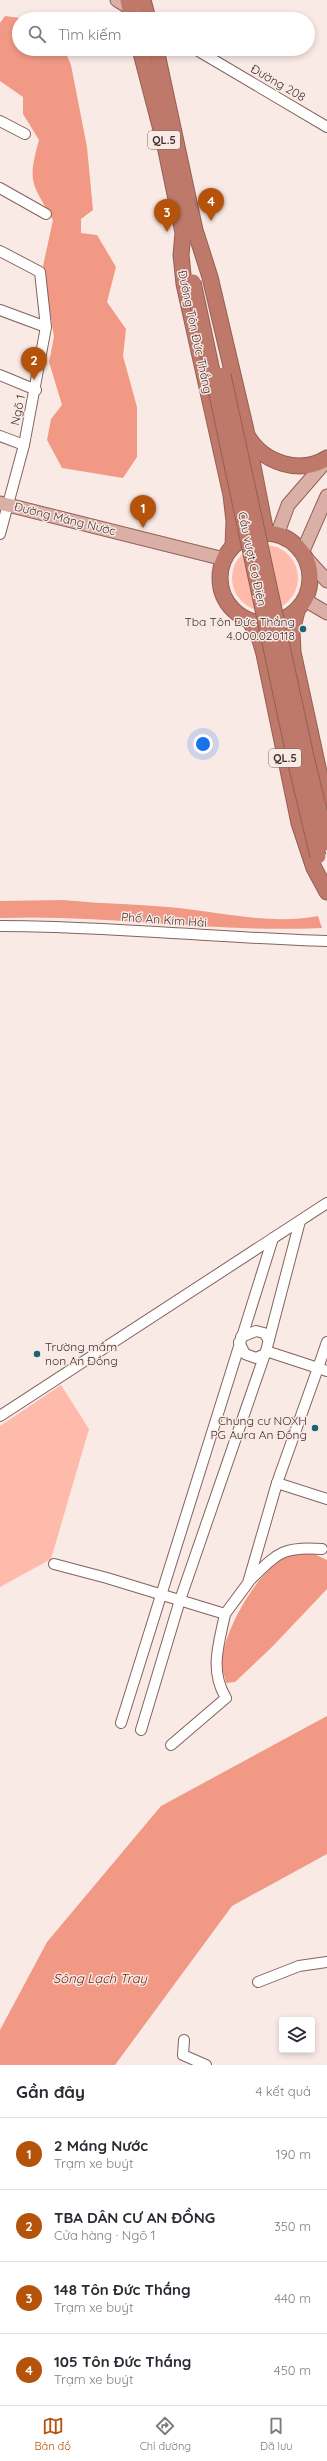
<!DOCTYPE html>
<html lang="vi">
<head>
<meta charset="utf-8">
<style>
	:root { --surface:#fff; --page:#f2f2f3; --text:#2b2b33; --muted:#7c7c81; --line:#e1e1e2; --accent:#b45309 }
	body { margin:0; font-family:Quicksand,sans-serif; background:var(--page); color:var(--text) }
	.controls { position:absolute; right:12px; bottom:12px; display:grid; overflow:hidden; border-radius:4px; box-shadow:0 2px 6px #0003 }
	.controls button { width:36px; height:36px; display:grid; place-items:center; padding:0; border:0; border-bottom:1px solid var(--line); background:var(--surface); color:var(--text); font:20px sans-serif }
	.you { position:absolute; left:203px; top:744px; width:14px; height:14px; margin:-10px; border:3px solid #fff; border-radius:50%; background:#1a73e8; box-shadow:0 0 0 6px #1a73e833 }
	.badge { display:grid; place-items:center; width:26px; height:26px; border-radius:50%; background:var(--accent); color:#fff; font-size:13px; font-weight:700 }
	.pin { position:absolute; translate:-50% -33px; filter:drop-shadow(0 1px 2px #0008) }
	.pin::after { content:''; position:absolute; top:21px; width:14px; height:12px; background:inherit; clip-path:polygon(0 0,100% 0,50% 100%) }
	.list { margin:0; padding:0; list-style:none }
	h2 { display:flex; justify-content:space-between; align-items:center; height:52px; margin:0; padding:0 16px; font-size:17px }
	h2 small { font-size:13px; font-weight:400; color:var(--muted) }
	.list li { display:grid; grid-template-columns:26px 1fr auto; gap:12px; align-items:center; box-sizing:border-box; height:72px; padding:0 16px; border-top:1px solid var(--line) }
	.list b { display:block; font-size:15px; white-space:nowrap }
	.list p { margin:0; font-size:13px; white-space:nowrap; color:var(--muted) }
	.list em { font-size:13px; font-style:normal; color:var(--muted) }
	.icon { flex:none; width:22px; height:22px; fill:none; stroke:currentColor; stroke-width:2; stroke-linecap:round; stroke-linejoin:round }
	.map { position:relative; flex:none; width:327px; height:2065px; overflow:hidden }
	.search { position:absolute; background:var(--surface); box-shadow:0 2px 6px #0003; left:12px; right:12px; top:12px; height:44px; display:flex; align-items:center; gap:10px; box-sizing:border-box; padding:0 14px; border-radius:22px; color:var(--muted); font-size:15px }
	.sheet { height:340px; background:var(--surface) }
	nav { display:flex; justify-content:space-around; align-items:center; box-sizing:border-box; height:56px; border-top:1px solid var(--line); background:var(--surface); font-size:11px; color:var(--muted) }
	nav a { display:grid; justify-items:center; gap:2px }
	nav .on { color:var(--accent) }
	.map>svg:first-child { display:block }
</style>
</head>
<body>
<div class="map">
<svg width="327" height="2065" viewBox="0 0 327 2065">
	<rect width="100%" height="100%" fill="#faeae6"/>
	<g fill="#febaab">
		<circle cx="265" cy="578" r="33"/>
		<polygon points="61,1385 89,1429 51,1559 0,1587 0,1426"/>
	</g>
	<g fill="#f29986">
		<path d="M5 16 28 19H19V49H64L71 65 87 147 93 210 81 219V233L97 235 116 267 107 302 126 329 123 356 137 407V457L123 478 62 468 47 440 51 419 62 405 49 362 54 337 43 266 53 220C32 183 27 183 39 140L23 114V97L0 81V23Z"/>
		<path d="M64 900C102 904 141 904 179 908 226 913 271 925 318 916L322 928C214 933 108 914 0 918V901Z"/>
		<path d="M314 1554 327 1560V1589L272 1647 235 1682 226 1683C225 1676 221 1668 221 1662 225 1629 259 1565 292 1555 298 1553 307 1554 314 1554Z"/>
		<polygon points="327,1716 327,1854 232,1906 115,2065 0,2065 0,2030 47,1942 161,1806"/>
	</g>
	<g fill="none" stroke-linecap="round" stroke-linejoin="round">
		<defs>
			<g id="minor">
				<polyline points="195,49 327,127"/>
				<polyline points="0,121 25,134"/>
				<polyline points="0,188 46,214"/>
				<polyline points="0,251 40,272 46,327 24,445 0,534"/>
				<polyline points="0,310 46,327"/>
				<polyline points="0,375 36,390"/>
				<polyline points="0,436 24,445"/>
				<path d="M0 926C109 926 218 938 327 941"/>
				<polyline points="241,1337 256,1331 264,1333 269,1340"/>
				<polyline points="239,1342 245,1354 256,1358 265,1354"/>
				<polyline points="327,1342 318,1368 327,1371"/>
				<polyline points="266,1351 318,1368 277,1483 327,1499"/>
				<polyline points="0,1416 327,1203"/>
				<polyline points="54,1564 107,1578 225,1614 248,1583 277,1483"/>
				<path d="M249 1581C277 1554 281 1546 322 1549"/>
				<polyline points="121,1723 273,1238"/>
				<polyline points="141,1730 180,1600 266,1351 300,1221"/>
				<path d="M171 1745 226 1698C209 1670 219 1644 225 1614"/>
				<polyline points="258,1982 299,1966 327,1962"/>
				<polyline points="184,2040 183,2055 206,2065"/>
			</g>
			<g id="major">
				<polyline points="117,0 135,11"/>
				<polyline points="0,503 224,559"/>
				<polyline points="277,535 288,505 327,460"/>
				<polyline points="302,553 327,496"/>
				<polyline points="307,559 327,581"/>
				<polyline points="305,600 327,613"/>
			</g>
			<g id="highway">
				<polyline points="128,0 132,19"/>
				<polyline points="143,0 148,19"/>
				<polyline points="140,49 164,141 183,233 181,255 184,284 231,495 234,521 233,546"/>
				<polyline points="156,49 195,230 210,277 246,430 266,533"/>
				<path d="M248 437C264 463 300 475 327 458"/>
				<circle cx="265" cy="578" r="45"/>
				<polyline points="297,611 292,631 293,652 327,809"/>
				<polyline points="250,621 260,640 264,654 299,823 314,868 327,892"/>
			</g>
		</defs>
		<use href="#minor" stroke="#85635b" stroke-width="12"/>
		<use href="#major" stroke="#936055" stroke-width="15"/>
		<use href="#highway" stroke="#936055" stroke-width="17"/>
		<use href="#minor" stroke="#fff" stroke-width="10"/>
		<use href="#major" stroke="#d9afa6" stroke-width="13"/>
		<use href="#highway" stroke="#bf796a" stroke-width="15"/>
		<defs>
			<g id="highway-bridge">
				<polyline points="193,282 296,764 318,856"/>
				<polyline points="223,375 307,761 327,843"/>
			</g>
		</defs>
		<use href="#highway-bridge" stroke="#936055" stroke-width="17" stroke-linecap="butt"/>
		<use href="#highway-bridge" stroke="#bf796a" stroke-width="15"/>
	</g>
	<g fill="#1b6471" stroke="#faeae6" stroke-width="1.5">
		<circle cx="303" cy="629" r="4"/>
		<circle cx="37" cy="1354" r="4"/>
		<circle cx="315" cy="1428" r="4"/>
	</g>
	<g text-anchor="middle" stroke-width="3" stroke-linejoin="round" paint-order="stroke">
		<g fill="#faeae6" stroke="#786865" stroke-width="1">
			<rect x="148" y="131" width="32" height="18" rx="3"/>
			<rect x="269" y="749" width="32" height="18" rx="3"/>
		</g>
		<g font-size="11" font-weight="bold" fill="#41312e">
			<text x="164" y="144">QL.5</text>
			<text x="285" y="762">QL.5</text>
		</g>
		<g font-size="12" fill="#41312e" stroke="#faeae6">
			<text transform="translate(278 83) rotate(30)" y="4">Đường 208</text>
			<text transform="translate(195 332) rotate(78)" y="4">Đường Tôn Đức Thắng</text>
			<text transform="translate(18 410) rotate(-78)" y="4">Ngõ 1</text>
			<text transform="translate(65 519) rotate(14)" y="4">Đường Máng Nước</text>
			<text transform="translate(252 559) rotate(78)" y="4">Cầu vượt Cơ Điện</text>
			<text transform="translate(164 920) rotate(4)" y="4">Phố An Kim Hải</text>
		</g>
		<g font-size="12" fill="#41312e" stroke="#faeae6" text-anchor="end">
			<text x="295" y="626">Tba Tôn Đức Thắng<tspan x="295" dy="14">4.000.020118</tspan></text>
			<text x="45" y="1351" text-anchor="start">Trường mầm<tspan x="45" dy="14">non An Đồng</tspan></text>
			<text x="307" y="1425">Chung cư NOXH<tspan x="307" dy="14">PG Aura An Đồng</tspan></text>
		</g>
		<g font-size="13" font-style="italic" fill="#691b0c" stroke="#faeae6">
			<text x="100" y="1983">Sông Lạch Tray</text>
		</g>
	</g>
</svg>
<div class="controls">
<button><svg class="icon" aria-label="layers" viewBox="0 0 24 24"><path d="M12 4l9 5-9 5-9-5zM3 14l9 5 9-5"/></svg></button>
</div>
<div class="you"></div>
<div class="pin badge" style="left:143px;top:528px">1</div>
<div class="pin badge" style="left:34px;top:380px">2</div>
<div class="pin badge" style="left:167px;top:232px">3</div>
<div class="pin badge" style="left:211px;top:221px">4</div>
<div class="search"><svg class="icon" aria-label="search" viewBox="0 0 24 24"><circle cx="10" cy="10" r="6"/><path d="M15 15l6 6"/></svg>Tìm kiếm</div>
</div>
<section class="sheet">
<h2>Gần đây<small>4 kết quả</small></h2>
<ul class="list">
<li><span class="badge">1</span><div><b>2 Máng Nước</b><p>Trạm xe buýt</p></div><em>190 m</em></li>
<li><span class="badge">2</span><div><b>TBA DÂN CƯ AN ĐỒNG</b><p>Cửa hàng · Ngõ 1</p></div><em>350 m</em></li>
<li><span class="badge">3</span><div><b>148 Tôn Đức Thắng</b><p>Trạm xe buýt</p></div><em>440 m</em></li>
<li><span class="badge">4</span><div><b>105 Tôn Đức Thắng</b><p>Trạm xe buýt</p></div><em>450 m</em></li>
</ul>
</section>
<nav>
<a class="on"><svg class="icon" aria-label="map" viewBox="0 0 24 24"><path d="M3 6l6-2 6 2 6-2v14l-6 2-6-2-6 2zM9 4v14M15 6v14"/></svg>Bản đồ</a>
<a><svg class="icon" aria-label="directions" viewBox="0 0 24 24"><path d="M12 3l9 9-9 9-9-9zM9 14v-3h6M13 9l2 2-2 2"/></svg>Chỉ đường</a>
<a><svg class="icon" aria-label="saved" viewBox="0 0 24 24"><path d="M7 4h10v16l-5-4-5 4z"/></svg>Đã lưu</a>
</nav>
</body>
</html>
